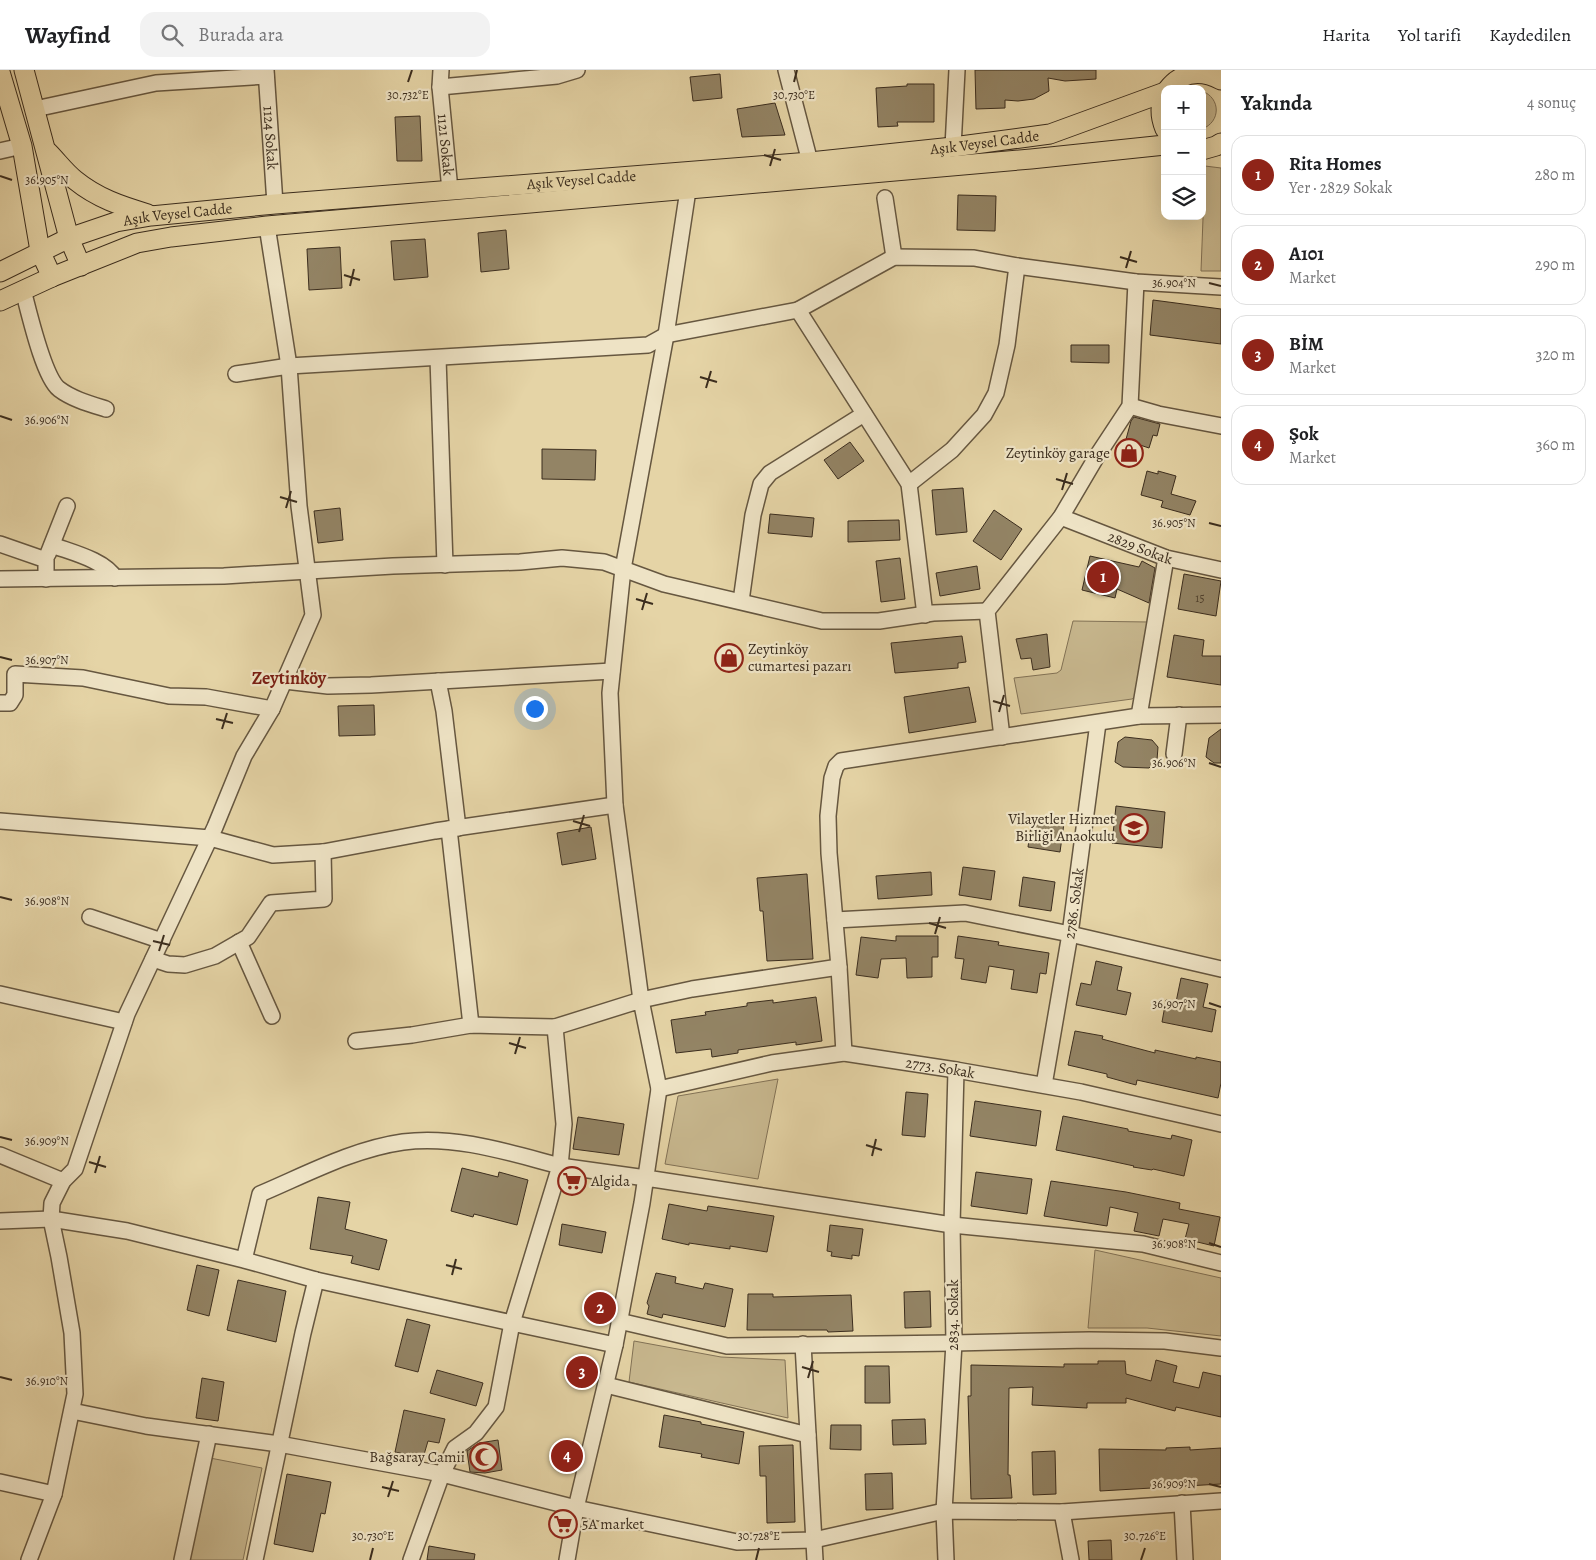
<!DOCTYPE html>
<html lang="tr">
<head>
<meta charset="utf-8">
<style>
	:root { --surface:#fff; --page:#f2f2f2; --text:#202124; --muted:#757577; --line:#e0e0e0; --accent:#8f2418 }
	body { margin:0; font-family:Alegreya,serif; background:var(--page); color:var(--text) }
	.controls { position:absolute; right:15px; top:15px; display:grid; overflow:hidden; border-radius:10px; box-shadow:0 5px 20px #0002 }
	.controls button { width:45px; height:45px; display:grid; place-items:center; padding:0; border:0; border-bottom:1px solid var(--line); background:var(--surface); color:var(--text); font:25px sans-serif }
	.you { position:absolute; left:534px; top:638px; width:18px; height:18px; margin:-12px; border:4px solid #fff; border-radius:50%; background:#1a73e8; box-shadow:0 0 0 8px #1a73e833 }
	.badge { display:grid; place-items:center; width:32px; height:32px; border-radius:50%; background:var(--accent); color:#fff; font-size:16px; font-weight:700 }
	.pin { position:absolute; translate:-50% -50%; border:2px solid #fff; box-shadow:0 1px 5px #0006 }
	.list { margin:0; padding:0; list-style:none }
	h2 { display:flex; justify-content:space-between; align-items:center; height:65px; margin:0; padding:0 20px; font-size:21px }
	h2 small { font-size:16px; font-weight:400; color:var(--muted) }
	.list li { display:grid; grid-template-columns:32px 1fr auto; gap:15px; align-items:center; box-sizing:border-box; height:80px; margin:0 10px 10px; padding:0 10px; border:1px solid var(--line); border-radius:15px }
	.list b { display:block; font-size:19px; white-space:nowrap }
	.list p { margin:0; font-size:16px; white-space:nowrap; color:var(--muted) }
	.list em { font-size:16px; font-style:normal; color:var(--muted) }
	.icon { flex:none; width:28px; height:28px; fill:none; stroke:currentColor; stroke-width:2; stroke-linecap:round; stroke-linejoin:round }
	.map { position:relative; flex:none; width:1221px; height:1490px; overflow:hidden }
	header { display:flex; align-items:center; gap:30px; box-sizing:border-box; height:70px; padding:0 25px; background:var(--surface); border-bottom:1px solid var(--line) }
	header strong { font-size:24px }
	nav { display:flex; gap:28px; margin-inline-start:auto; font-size:18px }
	.search { width:350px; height:45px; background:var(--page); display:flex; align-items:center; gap:12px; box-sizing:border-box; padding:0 18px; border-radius:15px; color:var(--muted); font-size:19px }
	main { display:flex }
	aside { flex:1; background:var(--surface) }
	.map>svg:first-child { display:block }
</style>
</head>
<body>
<header>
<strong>Wayfind</strong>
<div class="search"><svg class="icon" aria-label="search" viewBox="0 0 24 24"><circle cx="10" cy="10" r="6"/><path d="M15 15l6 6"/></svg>Burada ara</div>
<nav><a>Harita</a><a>Yol tarifi</a><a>Kaydedilen</a></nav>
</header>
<main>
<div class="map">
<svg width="1221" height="1490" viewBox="0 0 1221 1490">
	<rect width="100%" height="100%" fill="#e5d4a6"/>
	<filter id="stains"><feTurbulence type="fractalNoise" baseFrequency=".004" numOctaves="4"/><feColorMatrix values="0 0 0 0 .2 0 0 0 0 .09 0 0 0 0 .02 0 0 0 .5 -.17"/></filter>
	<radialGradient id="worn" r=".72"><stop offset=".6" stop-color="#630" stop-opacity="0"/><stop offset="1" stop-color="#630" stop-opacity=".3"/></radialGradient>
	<g fill="#c8b88f" stroke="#827256">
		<path d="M1202 21C1221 28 1221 52 1202 59Z"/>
		<polygon points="1205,96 1221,98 1221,201 1201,201"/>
		<polygon points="1073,551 1150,552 1137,626 1132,629 1021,644 1014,608 1057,603 1061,600"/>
		<polygon points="778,1009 758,1109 665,1094 678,1026"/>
		<polygon points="1095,1180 1221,1208 1221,1266 1147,1258 1088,1258"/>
		<polygon points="634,1271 721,1287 785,1290 788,1348 629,1312"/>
		<polygon points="210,1388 262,1398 243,1490 188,1490"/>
	</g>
	<g fill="#938465" stroke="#3b2d1e">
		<polygon points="975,0 1096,0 1096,9 1065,11 1048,8 1049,21 1034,29 1018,31 1005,30 1005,38 976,39"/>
		<polygon points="720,4 722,28 693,31 690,7"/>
		<polygon points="907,14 934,14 934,52 897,52 898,56 878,57 876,18 907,16"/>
		<polygon points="775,33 785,65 742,67 737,39"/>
		<polygon points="420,46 422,91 397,91 395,47"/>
		<polygon points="958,125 996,126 995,161 957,160"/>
		<polygon points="506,160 509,199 481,202 478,163"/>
		<polygon points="425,169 428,207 394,210 391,171"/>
		<polygon points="340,177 342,218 309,220 307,179"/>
		<polygon points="1153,230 1221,239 1221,274 1150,265"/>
		<polygon points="1071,275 1109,275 1109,293 1071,292"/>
		<polygon points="1134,347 1160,354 1157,366 1153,365 1149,378 1140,375 1135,393 1118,388 1123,373 1125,373 1131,351"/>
		<polygon points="850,372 864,391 838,409 824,390"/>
		<polygon points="542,379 596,380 595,410 542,409"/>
		<polygon points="1147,401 1158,404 1158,401 1176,406 1171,424 1196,431 1190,445 1161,437 1163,431 1141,425"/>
		<polygon points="963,418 967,462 936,465 932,420"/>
		<polygon points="340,438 343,470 318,473 314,441"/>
		<polygon points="994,440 1022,459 1001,490 973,471"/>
		<polygon points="770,444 814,448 812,467 768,463"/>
		<polygon points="899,450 900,470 848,472 848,451"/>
		<polygon points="1090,486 1139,497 1142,491 1155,498 1149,533 1117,519 1115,528 1082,520"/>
		<polygon points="900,488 905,529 881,532 876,491"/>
		<polygon points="977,496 980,519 940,526 936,503"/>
		<polygon points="1184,504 1221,511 1216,546 1178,539"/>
		<polygon points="1047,564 1050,597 1033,600 1031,588 1021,589 1016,569"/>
		<polygon points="1174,565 1204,570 1202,586 1221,586 1221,615 1167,607"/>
		<polygon points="962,566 966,592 958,593 958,598 895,603 891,573"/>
		<polygon points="969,617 976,652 909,663 904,627"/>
		<polygon points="374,635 375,665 339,666 338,636"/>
		<polygon points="1221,659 1221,693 1214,693 1206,687 1209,668"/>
		<polygon points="1125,667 1152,670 1158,677 1157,690 1149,698 1123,697 1115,692 1118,672"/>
		<polygon points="1116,736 1165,742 1162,778 1112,773"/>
		<polygon points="1032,749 1064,753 1060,782 1028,777"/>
		<polygon points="591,757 596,789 562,795 557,763"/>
		<polygon points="963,797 995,801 991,830 959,825"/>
		<polygon points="931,802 932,825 878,829 876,806"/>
		<polygon points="807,804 813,889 767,891 763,841 760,841 757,808"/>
		<polygon points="1023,807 1055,812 1051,841 1019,836"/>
		<polygon points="896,866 938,866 938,887 932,887 932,907 907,908 906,888 881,889 878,908 856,905 861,867 896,871"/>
		<polygon points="958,866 999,872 998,875 1049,883 1046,904 1040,903 1037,923 1011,919 1014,900 989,896 986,913 961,909 964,889 955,888"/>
		<polygon points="1096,891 1122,897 1117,920 1131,923 1126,945 1076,935 1081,913 1091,915"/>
		<polygon points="1181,908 1208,914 1203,937 1216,940 1212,962 1162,952 1166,930 1176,932"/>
		<polygon points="816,927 822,971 796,975 796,972 738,980 738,983 712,987 711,979 676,983 671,950 706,945 705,942 747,936 747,933 773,930 773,933"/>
		<polygon points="1075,961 1103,966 1102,969 1155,983 1155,980 1196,989 1196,987 1221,992 1221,1013 1218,1028 1137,1010 1136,1015 1107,1007 1107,1004 1068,995"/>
		<polygon points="906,1022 928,1024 925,1067 902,1065"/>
		<polygon points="975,1031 1041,1041 1036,1076 970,1066"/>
		<polygon points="1063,1046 1128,1059 1128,1061 1171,1069 1172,1065 1192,1070 1184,1106 1153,1099 1152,1100 1133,1097 1134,1096 1097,1088 1056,1080"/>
		<polygon points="578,1047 624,1054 619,1085 573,1079"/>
		<polygon points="462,1098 498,1107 499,1102 528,1110 517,1155 474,1144 473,1147 451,1141"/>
		<polygon points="976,1102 1032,1109 1027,1144 971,1136"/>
		<polygon points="1051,1111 1126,1122 1180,1133 1179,1139 1220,1147 1214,1176 1185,1169 1189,1154 1163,1149 1159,1166 1134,1161 1138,1143 1110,1137 1107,1156 1044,1146"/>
		<polygon points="318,1127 350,1132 345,1159 387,1170 379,1200 351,1193 353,1186 310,1179"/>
		<polygon points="669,1134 707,1141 708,1136 774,1146 767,1182 730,1176 730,1179 689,1173 689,1175 662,1169"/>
		<polygon points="562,1154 606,1162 602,1183 559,1175"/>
		<polygon points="830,1155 863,1159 859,1186 852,1185 852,1189 831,1186 832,1182 827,1181"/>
		<polygon points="197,1195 219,1200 209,1246 187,1240"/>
		<polygon points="656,1203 676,1207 675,1213 703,1219 705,1213 733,1219 725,1257 663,1244 662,1248 647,1244 649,1236 647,1233"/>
		<polygon points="238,1210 286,1221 276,1272 227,1260"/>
		<polygon points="930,1221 931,1257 905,1258 904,1222"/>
		<polygon points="748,1224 773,1224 773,1227 851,1225 853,1261 828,1262 827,1260 747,1260"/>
		<polygon points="407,1249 430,1255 418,1302 395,1296"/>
		<polygon points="1156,1290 1177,1296 1173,1312 1199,1318 1203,1302 1221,1306 1221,1347 1176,1337 1175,1341 1126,1328 1126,1333 1087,1333 1087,1338 1032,1335 1033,1317 1009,1318 1008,1405 1010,1405 1012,1428 971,1429 968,1326 971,1326 971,1295 1064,1297 1064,1294 1098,1294 1098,1291 1125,1291 1126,1304 1151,1311"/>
		<polygon points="865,1296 889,1296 890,1333 865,1333"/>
		<polygon points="437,1300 483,1313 476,1336 430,1323"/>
		<polygon points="202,1308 224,1312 218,1351 196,1348"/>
		<polygon points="404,1340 445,1349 439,1373 428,1371 423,1388 395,1382"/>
		<polygon points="664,1345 701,1352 701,1354 744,1362 739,1394 701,1387 702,1384 659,1377"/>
		<polygon points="925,1349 926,1374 893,1375 892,1350"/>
		<polygon points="831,1355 861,1355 861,1380 830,1379"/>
		<polygon points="498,1370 502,1400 485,1403 470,1402 467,1381 479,1373"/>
		<polygon points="793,1375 795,1452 767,1453 766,1406 760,1406 759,1376"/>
		<polygon points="1190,1377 1190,1380 1221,1378 1221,1414 1100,1421 1099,1379 1166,1380 1166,1378"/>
		<polygon points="1055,1381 1056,1424 1033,1425 1032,1382"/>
		<polygon points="892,1403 893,1439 866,1440 865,1404"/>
		<polygon points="287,1404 331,1412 325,1444 321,1443 313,1482 274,1474"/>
		<polygon points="1111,1470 1112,1490 1089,1490 1088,1471"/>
		<polygon points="429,1476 475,1484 474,1490 427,1490"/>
	</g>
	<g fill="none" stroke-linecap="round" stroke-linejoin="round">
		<defs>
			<g id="minor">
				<path id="s1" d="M266 0 275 134"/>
				<path id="s2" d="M441 0 440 17 450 120"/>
				<polyline points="786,0 810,92"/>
				<polyline points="440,17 557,6 577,0"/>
				<polyline points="35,39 156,13 266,6"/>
				<polyline points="953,77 957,0"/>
				<polyline points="0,81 22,76"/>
				<polyline points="688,120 666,265 623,499 610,623 615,735 641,930 692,919 839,897"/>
				<polyline points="885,128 894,187"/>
				<path d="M23 220C29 242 43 306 59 319 72 329 90 334 106 339"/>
				<polyline points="798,240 909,414 925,545"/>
				<polyline points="438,288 445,495"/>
				<polyline points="236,304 289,296 648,275 666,265 798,240 894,187 974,188 1017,196 1136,212 1221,217"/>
				<polyline points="1130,336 1158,344 1221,356"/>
				<polyline points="909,414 952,380 984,345 996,323 1007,275 1017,196"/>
				<path id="s3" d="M1061 447 1166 488 1221 500"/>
				<polyline points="0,474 46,490 46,509"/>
				<path d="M52 475C70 482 105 490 115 508"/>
				<polyline points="48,484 67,436"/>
				<polyline points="0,509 224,506 393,496 520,492 562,488 604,492 664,514 822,551 879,551 933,543 987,541"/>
				<polyline points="741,531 753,445 761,414 770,403 864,344"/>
				<polyline points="285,611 328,616 371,615 612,601"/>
				<polyline points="438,611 444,641 458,758"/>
				<polyline points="0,633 10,633 15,625 15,604 83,608 169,626 206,627 272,639"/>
				<polyline points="1139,646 1166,488"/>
				<polyline points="1002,667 987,541 1061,447 1097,386 1130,336 1136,212"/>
				<polyline points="1174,684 1179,645"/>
				<polyline points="0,751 210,768 273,785 323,782 435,761 615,735"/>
				<polyline points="449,759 471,955"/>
				<polyline points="90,847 162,871"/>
				<polyline points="835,850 965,843 1070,864 1221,899"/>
				<polyline points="239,872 272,946"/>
				<polyline points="153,889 168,894 185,895 215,886 248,867 271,833 324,829 323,782"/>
				<polyline points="0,924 124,952"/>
				<polyline points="356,971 412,965 471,955 555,957"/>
				<polyline points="844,983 839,897 829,783 828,746 832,708 836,696 841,691 1139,646 1221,645"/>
				<path id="s4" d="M1044 1015 1070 864 1098 653"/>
				<path id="s5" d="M659 1019 772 993 844 983 956 1000 1081 1022 1221 1054"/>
				<polyline points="0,1085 63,1111"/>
				<path d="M0 1151 51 1149 127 1161 244 1190 316 1210 512 1253 560 1096C510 1083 456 1065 403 1072 353 1079 305 1105 260 1124L244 1190"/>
				<polyline points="619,1251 727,1276 954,1273 1089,1270 1165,1271 1221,1278"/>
				<polyline points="803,1274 815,1490"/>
				<polyline points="606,1315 808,1365"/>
				<polyline points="72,1341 146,1356 279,1374 442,1404 576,1438 737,1472 814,1470 944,1441 1062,1442 1221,1431"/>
				<polyline points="0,1412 54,1424"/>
				<polyline points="1182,1433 1185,1490"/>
				<polyline points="1062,1442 1071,1490"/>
				<polyline points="29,1490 54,1424 75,1324 72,1263 59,1187 51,1149 52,1133 63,1111 75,1099 127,944 215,757 244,686 272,639 313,545 299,436 289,296 267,156"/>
				<polyline points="182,1490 209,1364"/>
				<polyline points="255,1490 303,1263 316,1210"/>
				<polyline points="411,1490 442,1404 455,1378 476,1363 496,1337 512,1253 615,1275"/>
				<polyline points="567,1490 576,1438 615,1275 642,1133 659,1019 641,930 555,957 564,1054 560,1096 646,1108 952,1155 1143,1174 1221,1193"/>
				<polyline points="946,1490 944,1441 954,1273 952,1155 956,1000"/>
			</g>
			<g id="major">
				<polyline points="24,0 69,168 81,196"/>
				<polyline points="0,2 22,76 40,181 52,207"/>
				<path d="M1168 19C1182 1 1202 0 1221 10"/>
				<path d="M1165 24C1159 36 1160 47 1165 59"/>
				<polyline points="1202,80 1216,76 1221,73"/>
				<path d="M48 82C57 91 65 102 75 110 97 128 121 136 148 144"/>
				<path id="s6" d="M0 202 69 168 116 152 151 146 275 134 810 92 953 77 1050 64 1165 22"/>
				<polyline points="0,231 52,207 137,173 171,167 267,156 1031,89 1165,75"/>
			</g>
		</defs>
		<use href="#minor" stroke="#665740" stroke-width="18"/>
		<use href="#major" stroke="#3b2d1e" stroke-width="21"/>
		<use href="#minor" stroke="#eee3c5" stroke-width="15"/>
		<use href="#major" stroke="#e5d4a6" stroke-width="19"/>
	</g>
	<path fill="none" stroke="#3b2d1e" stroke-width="2" d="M408 12 412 0M794 12 797 0M764 85 781 90M770 96 775 79M0 106 12 110M1120 187 1137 192M1126 198 1131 181M344 205 360 210M1209 213 1221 216M350 216 354 199M700 307 717 312M706 318 711 301M0 346 12 350M1056 409 1073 414M1062 420 1067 403M280 427 297 432M286 438 291 421M1209 453 1221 456M636 529 653 534M642 540 647 523M0 587 12 590M993 631 1010 636M999 642 1004 625M216 649 233 653M222 659 227 643M1209 693 1221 697M573 751 590 756M579 762 584 745M0 827 12 830M929 853 946 858M935 864 940 847M153 871 170 875M159 881 164 865M1209 933 1221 937M509 973 526 978M515 984 520 967M0 1067 12 1070M866 1075 882 1080M872 1086 876 1069M89 1092 106 1097M95 1103 100 1086M1209 1173 1221 1177M446 1195 462 1199M452 1205 456 1189M802 1297 819 1302M0 1307 12 1310M808 1308 813 1291M1209 1414 1221 1417M382 1417 399 1421M388 1427 393 1411M370 1490 373 1478M756 1490 759 1478M1141 1490 1145 1478"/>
	<defs>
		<symbol id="shop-ring" viewBox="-11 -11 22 22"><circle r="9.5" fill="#eee3c5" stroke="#8f2418" stroke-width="1.5"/><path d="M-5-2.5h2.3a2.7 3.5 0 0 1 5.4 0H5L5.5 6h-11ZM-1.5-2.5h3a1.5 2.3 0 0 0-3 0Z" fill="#8f2418"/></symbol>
		<symbol id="school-ring" viewBox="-11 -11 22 22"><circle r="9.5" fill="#eee3c5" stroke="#8f2418" stroke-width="1.5"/><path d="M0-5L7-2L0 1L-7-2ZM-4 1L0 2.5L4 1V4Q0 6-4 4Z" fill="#8f2418"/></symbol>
		<symbol id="supermarket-ring" viewBox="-11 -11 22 22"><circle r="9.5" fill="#eee3c5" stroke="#8f2418" stroke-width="1.5"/><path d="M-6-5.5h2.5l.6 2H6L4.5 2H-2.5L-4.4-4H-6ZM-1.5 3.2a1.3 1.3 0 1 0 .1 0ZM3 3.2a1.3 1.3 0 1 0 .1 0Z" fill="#8f2418"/></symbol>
		<symbol id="mosque-ring" viewBox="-11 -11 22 22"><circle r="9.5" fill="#eee3c5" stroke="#8f2418" stroke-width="1.5"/><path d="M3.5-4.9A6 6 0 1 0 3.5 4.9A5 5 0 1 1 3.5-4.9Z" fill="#8f2418"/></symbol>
	</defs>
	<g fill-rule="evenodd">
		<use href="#shop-ring" x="1113" y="367" width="32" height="32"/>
		<use href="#shop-ring" x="713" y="572" width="32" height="32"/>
		<use href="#school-ring" x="1118" y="742" width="32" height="32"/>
		<use href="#supermarket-ring" x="556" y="1095" width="32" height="32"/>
		<use href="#mosque-ring" x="468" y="1371" width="32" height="32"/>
		<use href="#supermarket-ring" x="547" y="1438" width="32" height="32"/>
	</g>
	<g text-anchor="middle" stroke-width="4.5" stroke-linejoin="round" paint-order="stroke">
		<g font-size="12" fill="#514330">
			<text x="1200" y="532">15</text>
		</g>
		<g font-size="15" fill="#3b2d1e" stroke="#eee3c5">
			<text dy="5" stroke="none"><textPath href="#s1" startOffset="68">1124 Sokak</textPath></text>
			<text dy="5" stroke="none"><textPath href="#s6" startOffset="999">Aşık Veysel Cadde</textPath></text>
			<text dy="5" stroke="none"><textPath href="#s2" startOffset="75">1121 Sokak</textPath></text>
			<text dy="5" stroke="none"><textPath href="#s6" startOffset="594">Aşık Veysel Cadde</textPath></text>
			<text dy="5" stroke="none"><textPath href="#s6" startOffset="189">Aşık Veysel Cadde</textPath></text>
			<text dy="5" stroke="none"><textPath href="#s3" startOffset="85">2829 Sokak</textPath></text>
			<text dy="5" stroke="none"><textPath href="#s4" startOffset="184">2786. Sokak</textPath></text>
			<text dy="5" stroke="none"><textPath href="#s5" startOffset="286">2773. Sokak</textPath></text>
			<text transform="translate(953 1245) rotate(-90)" y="5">2834. Sokak</text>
		</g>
		<g font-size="15" fill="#3b2d1e" stroke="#eee3c5" text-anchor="end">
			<text x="1110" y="388">Zeytinköy garage</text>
			<text x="748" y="584" text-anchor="start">Zeytinköy<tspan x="748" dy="17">cumartesi pazarı</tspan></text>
			<text x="1115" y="754">Vilayetler Hizmet<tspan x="1115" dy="17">Birliği Anaokulu</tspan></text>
			<text x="591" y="1116" text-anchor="start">Algida</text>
			<text x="465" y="1392">Bağsaray Camii</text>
			<text x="582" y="1459" text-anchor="start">5A market</text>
		</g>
		<g font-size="18" font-weight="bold" fill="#7a1f14" stroke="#eee3c5">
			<text x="289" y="614">Zeytinköy</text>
		</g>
	</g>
	<g font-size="12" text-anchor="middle" fill="#3b2d1e" stroke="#eee3c5" stroke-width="4.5" stroke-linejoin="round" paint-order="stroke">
		<text x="408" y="29">30.732°E</text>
		<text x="794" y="29">30.730°E</text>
		<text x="47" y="114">36.905°N</text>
		<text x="1174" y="217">36.904°N</text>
		<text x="47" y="354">36.906°N</text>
		<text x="1174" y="457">36.905°N</text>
		<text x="47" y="594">36.907°N</text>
		<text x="1174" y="697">36.906°N</text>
		<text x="47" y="835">36.908°N</text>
		<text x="1174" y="938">36.907°N</text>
		<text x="47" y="1075">36.909°N</text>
		<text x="1174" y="1178">36.908°N</text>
		<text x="47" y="1315">36.910°N</text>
		<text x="1174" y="1418">36.909°N</text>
		<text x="373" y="1470">30.730°E</text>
		<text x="759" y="1470">30.728°E</text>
		<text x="1145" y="1470">30.726°E</text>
	</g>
	<rect width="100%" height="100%" filter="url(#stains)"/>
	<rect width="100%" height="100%" fill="url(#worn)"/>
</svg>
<div class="controls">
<button>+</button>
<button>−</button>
<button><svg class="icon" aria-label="layers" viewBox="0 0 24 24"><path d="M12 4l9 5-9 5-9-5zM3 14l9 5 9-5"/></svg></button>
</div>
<div class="you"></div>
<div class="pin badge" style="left:1103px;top:507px">1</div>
<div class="pin badge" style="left:600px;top:1238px">2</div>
<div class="pin badge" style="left:582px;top:1302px">3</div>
<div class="pin badge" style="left:567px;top:1386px">4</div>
</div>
<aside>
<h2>Yakında<small>4 sonuç</small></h2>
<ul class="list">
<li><span class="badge">1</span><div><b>Rita Homes</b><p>Yer · 2829 Sokak</p></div><em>280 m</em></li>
<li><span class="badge">2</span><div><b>A101</b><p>Market</p></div><em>290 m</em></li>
<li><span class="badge">3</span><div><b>BİM</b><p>Market</p></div><em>320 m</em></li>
<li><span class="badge">4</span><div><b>Şok</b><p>Market</p></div><em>360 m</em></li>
</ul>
</aside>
</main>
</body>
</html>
